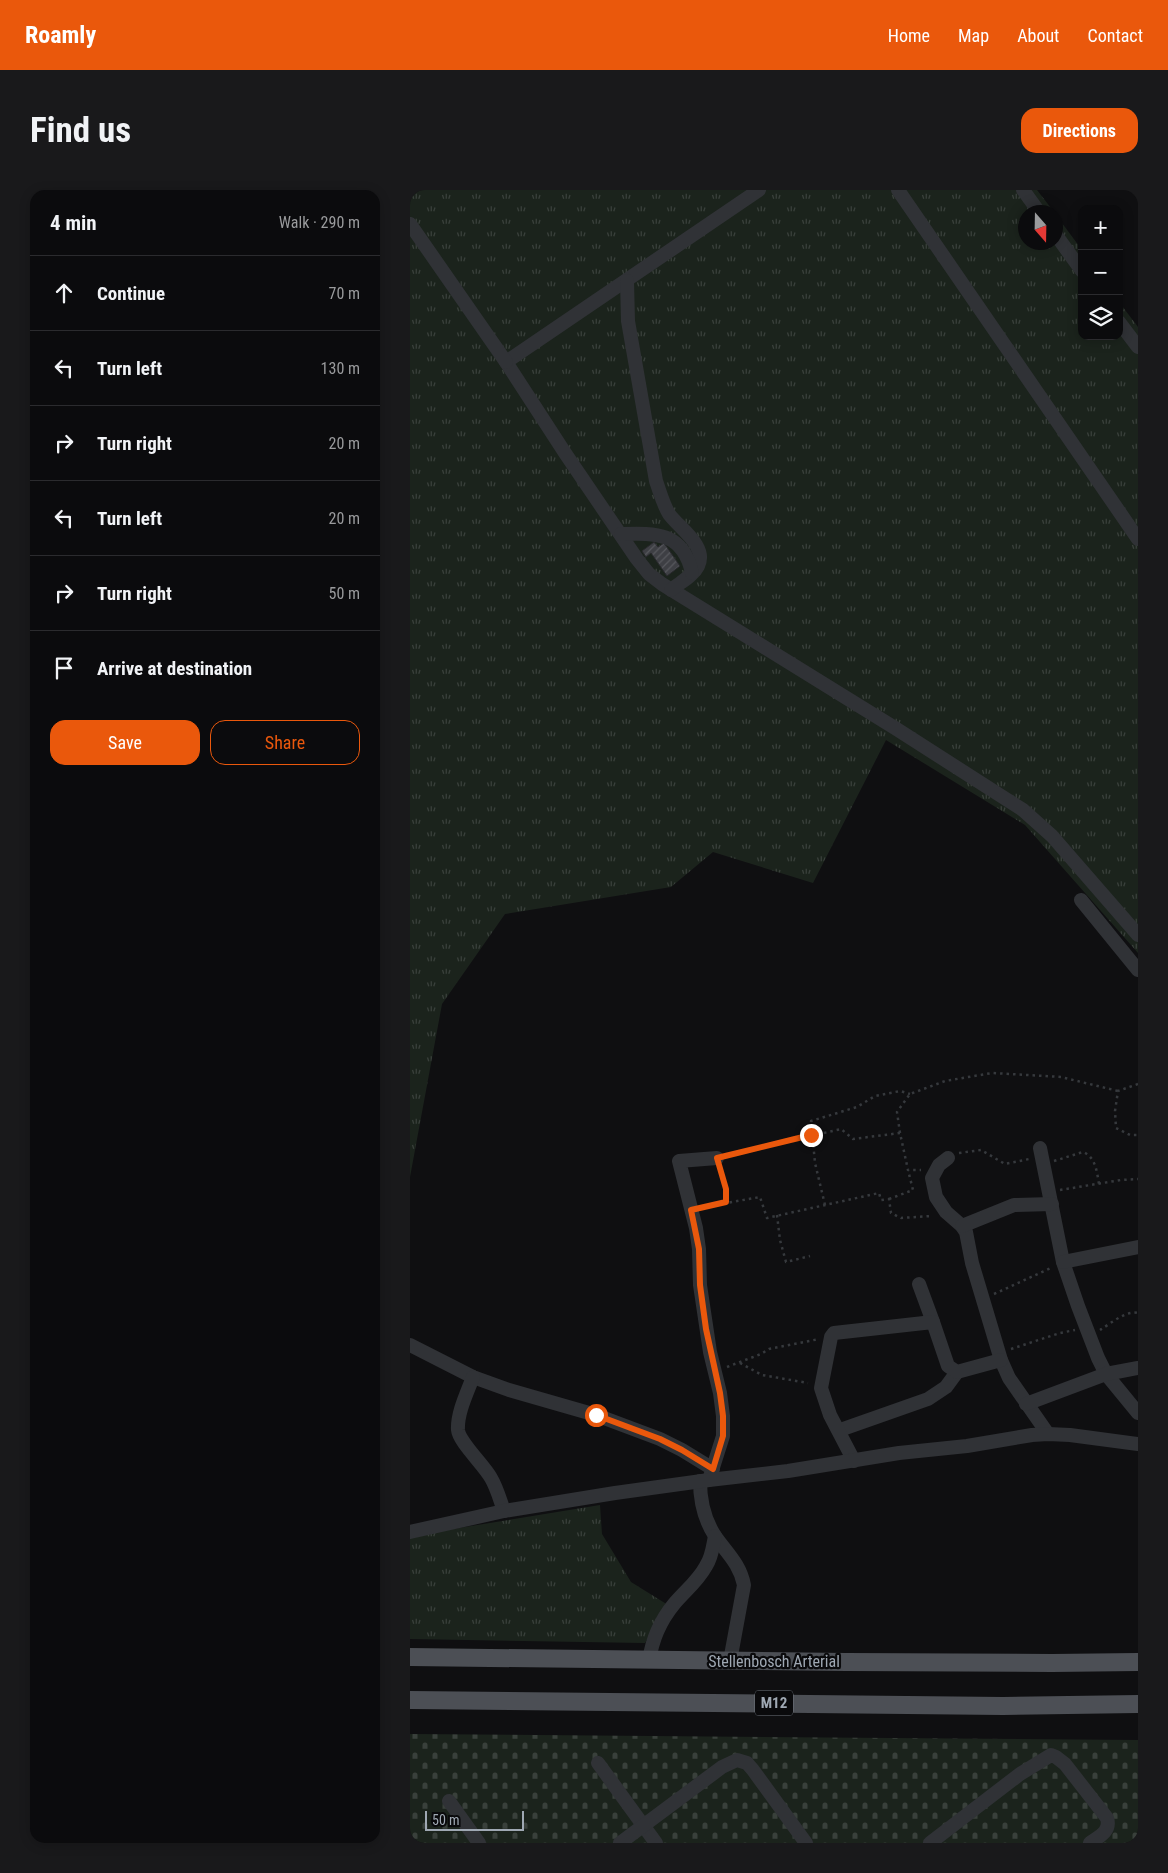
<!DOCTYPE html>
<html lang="en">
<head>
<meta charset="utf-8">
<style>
	:root { --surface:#0b0b0d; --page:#19191b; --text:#f1f3f6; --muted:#9a9b9d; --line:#2b2b2e; --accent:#ea580c }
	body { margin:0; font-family:"Roboto Condensed",sans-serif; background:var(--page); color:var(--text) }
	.controls { position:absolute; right:15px; top:15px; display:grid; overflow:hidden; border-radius:10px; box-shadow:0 2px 12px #0003 }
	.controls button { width:45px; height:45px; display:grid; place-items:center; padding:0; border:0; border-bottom:1px solid var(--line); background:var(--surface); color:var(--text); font:25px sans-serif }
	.compass { position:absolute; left:608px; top:15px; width:45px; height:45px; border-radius:50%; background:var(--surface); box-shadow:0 2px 12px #0003; rotate:160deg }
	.scale { position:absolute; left:15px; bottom:12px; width:99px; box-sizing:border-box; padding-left:5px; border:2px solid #9fa8b3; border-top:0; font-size:14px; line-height:18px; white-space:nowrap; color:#9fa8b3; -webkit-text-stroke:4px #0a0a0c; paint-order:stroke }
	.stop { position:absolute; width:15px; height:15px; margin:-11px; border:4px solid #ea580c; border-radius:50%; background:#fff }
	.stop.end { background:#ea580c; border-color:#fff; box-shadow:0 1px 5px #0008 }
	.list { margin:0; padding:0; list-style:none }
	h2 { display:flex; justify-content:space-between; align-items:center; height:65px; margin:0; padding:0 20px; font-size:21px }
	h2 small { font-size:16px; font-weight:400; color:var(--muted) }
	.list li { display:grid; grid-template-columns:32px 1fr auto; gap:15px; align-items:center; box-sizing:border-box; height:75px; padding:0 20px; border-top:1px solid var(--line) }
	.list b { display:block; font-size:19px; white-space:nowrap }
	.list em { font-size:16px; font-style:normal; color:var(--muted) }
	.actions { display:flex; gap:10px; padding:15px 20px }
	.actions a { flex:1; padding:11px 0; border:1px solid var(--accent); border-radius:15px; text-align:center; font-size:18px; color:var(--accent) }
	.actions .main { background:var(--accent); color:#fff }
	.icon { flex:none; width:28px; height:28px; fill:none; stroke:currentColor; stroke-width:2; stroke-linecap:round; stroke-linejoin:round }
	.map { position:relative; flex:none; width:728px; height:1653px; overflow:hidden; border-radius:15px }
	header { display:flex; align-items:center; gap:30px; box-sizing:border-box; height:70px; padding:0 25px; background:var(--accent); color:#fff }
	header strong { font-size:24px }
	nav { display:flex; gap:28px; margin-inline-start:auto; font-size:18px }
	.intro { display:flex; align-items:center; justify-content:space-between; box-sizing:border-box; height:120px; padding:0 30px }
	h1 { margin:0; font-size:35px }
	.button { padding:12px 22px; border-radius:15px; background:var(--accent); color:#fff; font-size:18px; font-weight:700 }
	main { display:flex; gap:30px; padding:0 30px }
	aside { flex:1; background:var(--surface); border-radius:15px; box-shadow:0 2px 12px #0003 }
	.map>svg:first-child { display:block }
</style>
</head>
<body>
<header>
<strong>Roamly</strong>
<nav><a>Home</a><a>Map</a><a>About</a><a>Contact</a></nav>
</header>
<div class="intro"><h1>Find us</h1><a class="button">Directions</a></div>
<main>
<aside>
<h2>4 min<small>Walk · 290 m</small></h2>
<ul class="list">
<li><svg class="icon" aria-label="ahead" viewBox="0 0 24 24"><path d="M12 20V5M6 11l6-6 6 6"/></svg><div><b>Continue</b></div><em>70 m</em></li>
<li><svg class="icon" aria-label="left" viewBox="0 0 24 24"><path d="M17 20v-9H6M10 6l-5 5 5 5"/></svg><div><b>Turn left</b></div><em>130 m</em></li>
<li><svg class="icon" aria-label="right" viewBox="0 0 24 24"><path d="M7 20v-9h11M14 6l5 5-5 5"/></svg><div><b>Turn right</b></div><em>20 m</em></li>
<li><svg class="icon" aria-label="left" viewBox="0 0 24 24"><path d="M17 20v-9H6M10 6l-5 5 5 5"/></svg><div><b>Turn left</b></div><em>20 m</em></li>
<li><svg class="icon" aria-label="right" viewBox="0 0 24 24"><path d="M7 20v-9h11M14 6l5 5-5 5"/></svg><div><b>Turn right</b></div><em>50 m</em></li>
<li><svg class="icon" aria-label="arrive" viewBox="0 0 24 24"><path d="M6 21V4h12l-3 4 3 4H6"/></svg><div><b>Arrive at destination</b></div></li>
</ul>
<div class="actions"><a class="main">Save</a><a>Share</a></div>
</aside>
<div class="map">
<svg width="728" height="1653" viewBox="0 0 728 1653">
	<defs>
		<pattern id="grass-tufts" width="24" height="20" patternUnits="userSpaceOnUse" patternTransform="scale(1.25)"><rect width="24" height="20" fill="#1b231c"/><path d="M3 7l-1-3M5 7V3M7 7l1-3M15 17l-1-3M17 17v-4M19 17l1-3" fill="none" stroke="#39403b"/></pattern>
		<pattern id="cemetery-stones" width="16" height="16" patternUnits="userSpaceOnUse" patternTransform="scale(1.25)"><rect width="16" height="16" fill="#1b231c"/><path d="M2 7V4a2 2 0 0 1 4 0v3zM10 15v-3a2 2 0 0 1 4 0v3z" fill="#39403b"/></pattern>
		<pattern id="building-hatch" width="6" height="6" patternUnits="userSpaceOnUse" patternTransform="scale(1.25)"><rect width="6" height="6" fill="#3e3f44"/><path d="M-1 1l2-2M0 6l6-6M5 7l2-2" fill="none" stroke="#57585d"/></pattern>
	</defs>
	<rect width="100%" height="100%" fill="#0f0f11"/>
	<g fill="url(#grass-tufts)">
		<polygon points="0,0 627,0 644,22 616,22 616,52 646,52 646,25 672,60 672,146 709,146 709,112 728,137 728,763 615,635 476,550 403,693 303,662 261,697 95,724 32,814 0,987"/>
		<polygon points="190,1315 192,1344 221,1392 258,1415 235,1453 0,1449 0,1346"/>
	</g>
	<polygon fill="url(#cemetery-stones)" points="0,1544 728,1550 728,1653 0,1653"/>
	<polygon fill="url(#building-hatch)" stroke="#29292d" points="244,352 248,357 254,353 270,376 257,386 241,363 236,367 232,361"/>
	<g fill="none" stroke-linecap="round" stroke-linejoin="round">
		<g stroke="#36393d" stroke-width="2.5" stroke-dasharray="2.5 4" stroke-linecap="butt">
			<polyline points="728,894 708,901 705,921 706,938 720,945 728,945"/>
			<polyline points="490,943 487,922 500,904 535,891 582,883 651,887 708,901"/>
			<polyline points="549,963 571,960 595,974 619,969"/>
			<polyline points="319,965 431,939 443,949 490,943 498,980 511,980"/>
			<path d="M644 971 673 962C686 967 687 983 689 994"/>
			<polyline points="311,981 316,999 316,1012"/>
			<polyline points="650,1000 711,990 728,989"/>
			<polyline points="479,1009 503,1000 498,980"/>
			<polyline points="415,1015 405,973 401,931 447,917 465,906 490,901 500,904"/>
			<polyline points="294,1017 350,1007 357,1028 469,1003 471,1010 479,1009 481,1023 491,1028 522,1026"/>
			<polyline points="367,1025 370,1050 376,1072 400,1066"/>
			<polyline points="584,1104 643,1077"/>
			<path d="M690 1140C700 1134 716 1120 728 1123"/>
			<polyline points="601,1159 650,1143 665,1140"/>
			<polyline points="330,1173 352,1185 398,1193"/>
			<polyline points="317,1177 351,1164 359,1159 409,1149"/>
		</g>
		<g stroke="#303236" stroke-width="14">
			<polyline points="349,0 96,172 155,263 227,369 239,384 252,394 485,538 613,620 642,646 728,745"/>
			<polyline points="488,0 728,349"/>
			<polyline points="613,0 629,22"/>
			<polyline points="0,34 96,172"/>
			<polyline points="646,45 672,81"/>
			<path d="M217 91 218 131 246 291C250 302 253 314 259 324 269 338 298 356 288 376 283 386 269 393 261 400"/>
			<polyline points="709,132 728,157"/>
			<path d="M211 344C246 343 273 342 282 383"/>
			<polyline points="671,710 728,780"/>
			<polyline points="630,958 653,1072 668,1116 688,1168 696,1184 728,1223"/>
			<polyline points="538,968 529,975 522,988 526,1007 536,1022 552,1036 556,1042 562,1073 591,1170 599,1188 638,1244"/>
			<polyline points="552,1036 604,1015 642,1014"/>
			<polyline points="653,1072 728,1057"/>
			<polyline points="509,1094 523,1132"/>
			<polyline points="0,1155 63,1187 99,1200 186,1225 250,1249 272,1260 303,1279"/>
			<path d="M63 1187C57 1203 47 1223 48 1240 49 1252 74 1275 81 1288 87 1298 90 1310 94 1321"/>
			<polyline points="616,1214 696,1184 728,1178"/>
			<polyline points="430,1240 518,1209 536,1197 547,1182"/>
			<polyline points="444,1271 420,1225 411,1198 421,1147 424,1143 523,1132 538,1176 547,1182 591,1170"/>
			<polyline points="299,1290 313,1246 313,1226 310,1203 300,1162 290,1095 289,1059 286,1038 269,971 307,968"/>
			<path d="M290 1291C290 1311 294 1329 305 1346 317 1363 330 1374 334 1395L320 1471"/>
			<polyline points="0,1342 94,1321 205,1303 299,1290 378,1281 489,1263 557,1256 622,1245 638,1244 660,1245 728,1254"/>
			<path d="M239 1471C242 1450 250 1431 264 1414 275 1401 288 1391 296 1376 302 1367 303 1356 305 1346"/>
			<polyline points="188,1573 246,1653"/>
			<polyline points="39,1611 69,1653"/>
			<polyline points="210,1653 312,1577 327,1570 337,1573 343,1580 396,1653"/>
			<path d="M520 1653 610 1584 641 1565 646 1567 655 1574 697 1628C701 1641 690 1646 680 1653"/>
		</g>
		<g stroke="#4c4f55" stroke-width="18">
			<polyline points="0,1467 436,1472 642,1473 728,1472"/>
			<polyline points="0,1510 593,1516 728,1514"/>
		</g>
	</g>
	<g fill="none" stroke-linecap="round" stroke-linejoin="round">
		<polyline stroke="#ea580c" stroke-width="6" points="186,1225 250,1249 272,1260 303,1279 313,1246 313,1226 310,1203 296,1139 290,1095 289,1059 281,1020 316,1012 316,999 307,968 401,945"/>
	</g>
	<g text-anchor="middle" stroke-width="4.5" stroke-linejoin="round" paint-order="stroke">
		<rect fill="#0a0a0c" stroke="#727981" stroke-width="1" x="345" y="1500.5" width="38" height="25" rx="4"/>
		<g font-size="15" font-weight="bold" fill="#9fa8b3">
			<text x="364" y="1518">M12</text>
		</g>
		<g font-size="16" fill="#9fa8b3" stroke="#0a0a0c">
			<text x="364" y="1477">Stellenbosch Arterial</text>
		</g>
	</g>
</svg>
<div class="controls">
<button>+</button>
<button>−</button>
<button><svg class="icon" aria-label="layers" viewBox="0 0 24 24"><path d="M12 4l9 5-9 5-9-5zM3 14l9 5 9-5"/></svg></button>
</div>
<svg class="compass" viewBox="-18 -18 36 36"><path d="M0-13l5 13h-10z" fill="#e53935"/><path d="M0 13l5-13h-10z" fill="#9a9b9d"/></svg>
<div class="scale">50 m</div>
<div class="stop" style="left:186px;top:1225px"></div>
<div class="stop end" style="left:401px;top:945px"></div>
</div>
</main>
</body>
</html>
